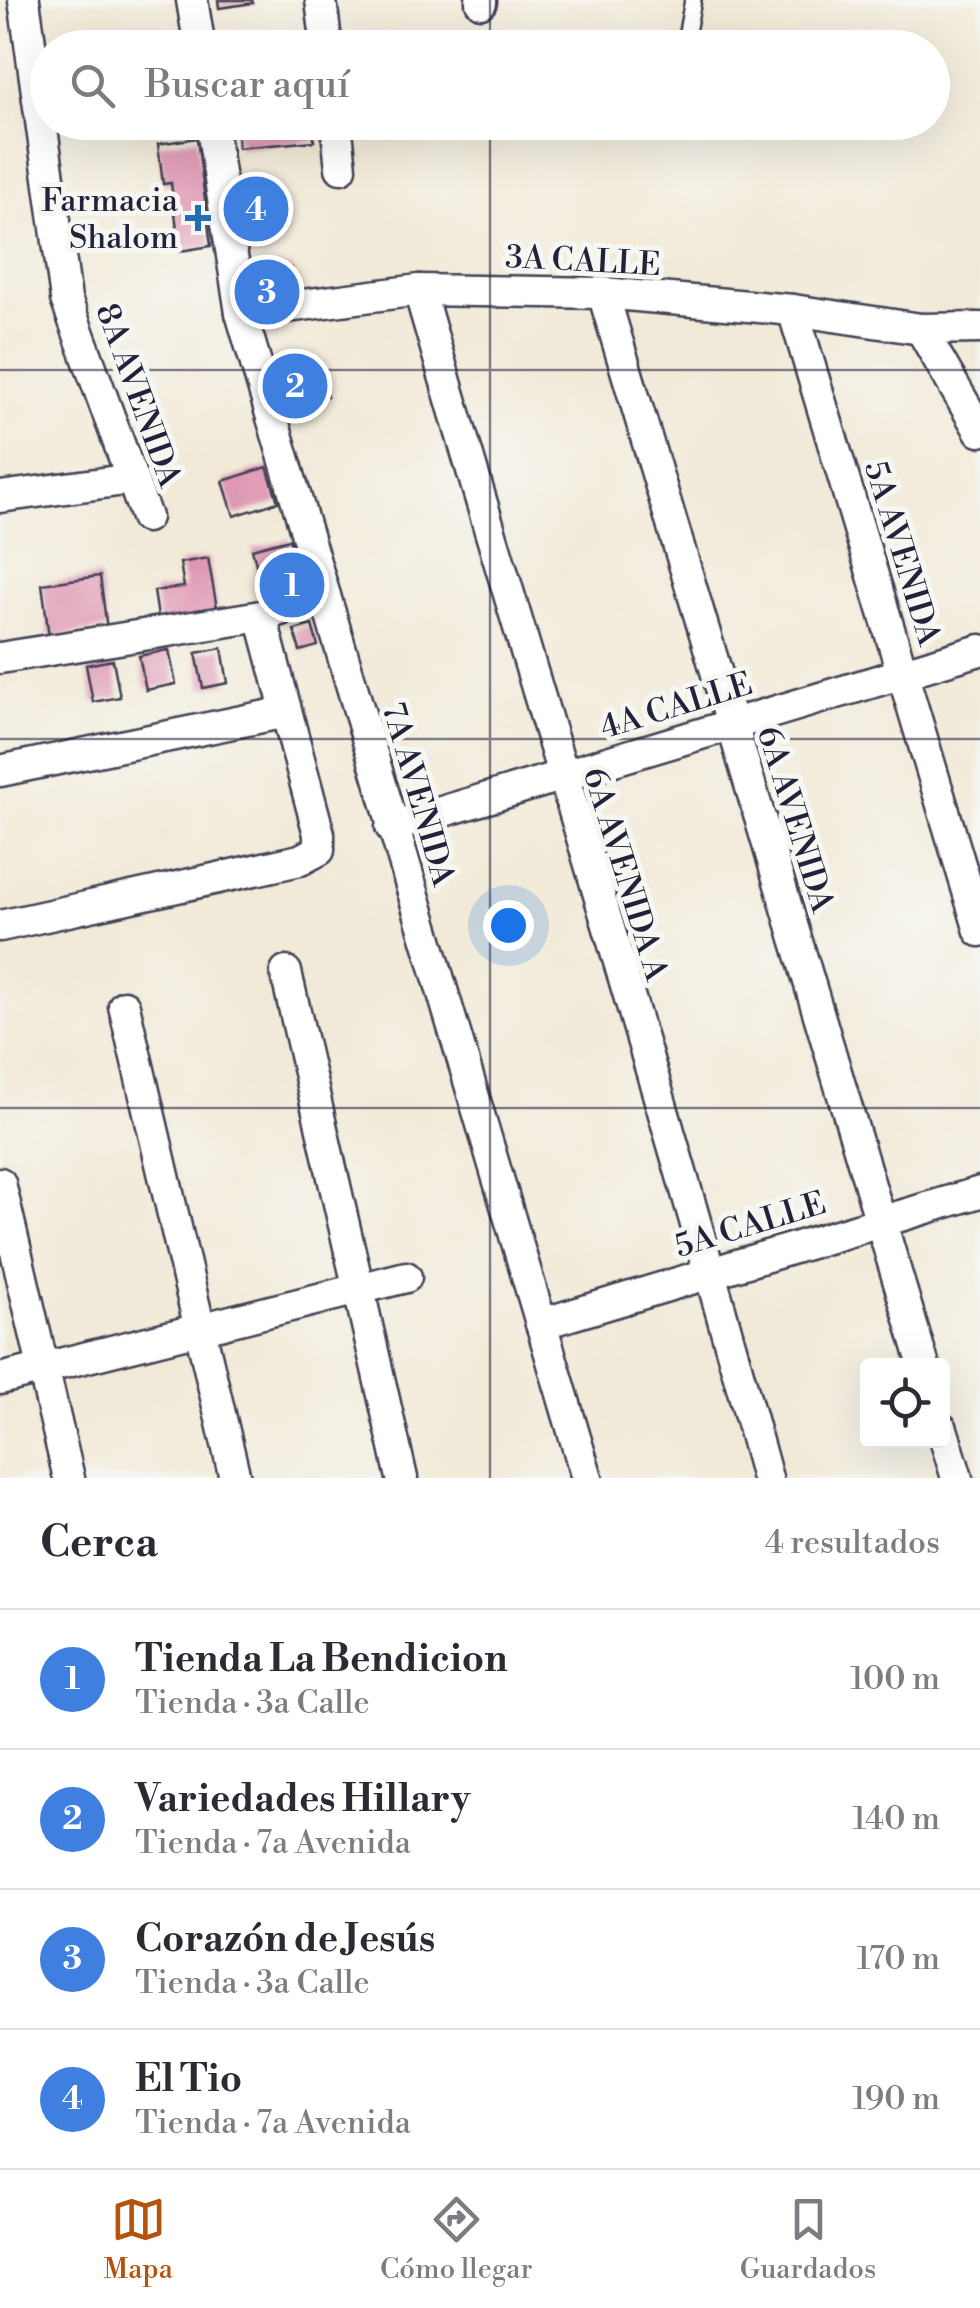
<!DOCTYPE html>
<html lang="es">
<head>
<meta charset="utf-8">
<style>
	:root { --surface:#fff; --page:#f7f7f7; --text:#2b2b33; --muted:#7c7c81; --line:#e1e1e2; --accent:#b45309 }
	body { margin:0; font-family:"Libre Bodoni",serif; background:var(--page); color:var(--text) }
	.controls { position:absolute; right:30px; bottom:30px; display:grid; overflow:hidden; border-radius:10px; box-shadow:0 10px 40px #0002 }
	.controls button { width:90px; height:90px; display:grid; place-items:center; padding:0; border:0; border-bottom:2px solid var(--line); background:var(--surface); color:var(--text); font:50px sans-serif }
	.you { position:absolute; left:508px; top:925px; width:35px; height:35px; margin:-25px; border:8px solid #fff; border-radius:50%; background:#1a73e8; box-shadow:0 0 0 15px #1a73e833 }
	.badge { display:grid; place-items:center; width:65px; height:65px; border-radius:50%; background:var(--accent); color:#fff; font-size:32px; font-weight:700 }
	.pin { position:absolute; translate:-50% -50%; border:5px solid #fff; box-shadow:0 2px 10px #0006 }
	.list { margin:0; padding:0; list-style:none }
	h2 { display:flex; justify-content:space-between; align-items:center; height:130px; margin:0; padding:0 40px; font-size:42px }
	h2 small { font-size:32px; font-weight:400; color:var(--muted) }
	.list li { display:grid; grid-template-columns:65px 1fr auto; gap:30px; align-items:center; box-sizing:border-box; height:140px; padding:0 40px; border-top:2px solid var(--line) }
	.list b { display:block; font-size:38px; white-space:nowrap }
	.list p { margin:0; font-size:32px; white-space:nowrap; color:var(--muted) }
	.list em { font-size:32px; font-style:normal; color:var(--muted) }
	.icon { flex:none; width:55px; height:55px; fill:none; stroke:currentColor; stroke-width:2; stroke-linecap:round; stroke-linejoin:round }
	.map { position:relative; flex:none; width:980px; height:1478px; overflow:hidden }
	.search { position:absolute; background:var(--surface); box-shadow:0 10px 40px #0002; left:30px; right:30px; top:30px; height:110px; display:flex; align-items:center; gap:25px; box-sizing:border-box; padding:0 35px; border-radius:55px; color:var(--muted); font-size:38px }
	.sheet { height:690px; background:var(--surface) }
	nav { display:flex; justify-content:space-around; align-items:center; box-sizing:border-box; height:140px; border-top:2px solid var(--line); background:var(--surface); font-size:28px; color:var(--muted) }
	nav a { display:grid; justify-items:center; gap:5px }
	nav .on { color:var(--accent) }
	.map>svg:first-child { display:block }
</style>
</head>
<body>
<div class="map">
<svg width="980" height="1478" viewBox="0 0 980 1478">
	<rect width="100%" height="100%" fill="#f6f6f2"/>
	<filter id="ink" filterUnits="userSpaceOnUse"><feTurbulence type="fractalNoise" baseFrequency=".01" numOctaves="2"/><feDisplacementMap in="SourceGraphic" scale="20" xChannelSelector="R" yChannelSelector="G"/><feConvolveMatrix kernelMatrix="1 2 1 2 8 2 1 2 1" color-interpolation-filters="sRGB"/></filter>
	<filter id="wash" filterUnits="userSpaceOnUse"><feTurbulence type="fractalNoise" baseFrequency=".0048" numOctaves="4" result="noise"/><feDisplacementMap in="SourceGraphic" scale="40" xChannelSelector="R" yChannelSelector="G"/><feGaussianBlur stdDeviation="2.25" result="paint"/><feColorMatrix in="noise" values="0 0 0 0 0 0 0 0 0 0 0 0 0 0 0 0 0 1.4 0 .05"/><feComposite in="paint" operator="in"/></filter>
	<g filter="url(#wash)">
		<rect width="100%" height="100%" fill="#f2ead8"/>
		<g id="blocks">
			<g fill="#df97b4">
				<polygon points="218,0 252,0 253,3 219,8"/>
				<polygon points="245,36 247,48 224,48 223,40"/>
				<polygon points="236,122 312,122 314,141 238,148"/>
				<polygon points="197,138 211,246 180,251 171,183 163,184 158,144"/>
				<polygon points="264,193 268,221 247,224 243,196"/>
				<polygon points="291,268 296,296 259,304 254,275"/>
				<polygon points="318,369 327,396 288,409 280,382"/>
				<polygon points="267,467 278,502 234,516 223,481"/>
				<polygon points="289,539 303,592 266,602 252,549"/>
				<polygon points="208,558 219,619 160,630 154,591 184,587 180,563"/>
				<polygon points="100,576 107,629 49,637 42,584"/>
				<polygon points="312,625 318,646 300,651 294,630"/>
				<polygon points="222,648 228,683 203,688 196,653"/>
				<polygon points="169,650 176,684 146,690 139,656"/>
				<polygon points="113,660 120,697 93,702 86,665"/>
			</g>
		</g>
	</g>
	<g filter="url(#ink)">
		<use href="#blocks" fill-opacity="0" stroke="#414053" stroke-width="2.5"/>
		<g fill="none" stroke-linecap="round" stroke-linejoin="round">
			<defs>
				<polyline id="lane" points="684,48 693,0"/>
				<g id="street">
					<polyline points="24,0 66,299 146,517"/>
					<polyline points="192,0 200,48"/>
					<polyline points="321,0 327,48"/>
					<polyline points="481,2 481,0"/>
					<polyline points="211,122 241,313 587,1478"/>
					<polyline points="336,122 341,168"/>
					<path d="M419 290C534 686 659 1080 767 1478"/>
					<polyline points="603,293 924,1366"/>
					<polyline points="793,310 980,931"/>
					<polyline points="241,313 419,290 603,293 793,310 921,329 980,328"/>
					<polyline points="921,329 980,431"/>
					<polyline points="0,497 132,479"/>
					<polyline points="0,658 261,616 325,596"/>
					<polyline points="0,771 286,712"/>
					<polyline points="391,827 980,650"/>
					<polyline points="0,926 300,860 319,850 319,834 261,616"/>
					<polyline points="286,972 402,1478"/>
					<polyline points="124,1006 235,1478"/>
					<polyline points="0,1183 69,1478"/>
					<polyline points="541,1324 980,1192"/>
					<polyline points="0,1379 406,1277"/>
					<polyline points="942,1429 957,1478"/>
				</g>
			</defs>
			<use href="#lane" stroke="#414053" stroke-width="20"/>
			<use href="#street" stroke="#414053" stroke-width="35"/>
			<use href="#lane" stroke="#fff" stroke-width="15"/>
			<use href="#street" stroke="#fff" stroke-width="30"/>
		</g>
	</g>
	<path fill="none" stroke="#22223b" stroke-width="2.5" stroke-opacity="0.55" d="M490 0V48M490 122V1478M0 370H980M0 739H980M0 1108H980"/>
	<path fill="#1f6fb2" stroke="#f6f6f2" stroke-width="4" d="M193 203h10v10h10v10h-10v10h-10v-10h-10v-10h10z"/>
	<g text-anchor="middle" stroke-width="10" stroke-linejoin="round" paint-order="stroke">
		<g font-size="32" fill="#22223b" stroke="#f6f6f2" text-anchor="end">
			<text x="178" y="211">Farmacia<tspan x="178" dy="37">Shalom</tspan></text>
		</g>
		<g font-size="32" fill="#22223b" stroke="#f6f6f2">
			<text transform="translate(583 260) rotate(3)" y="11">3A CALLE</text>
			<text transform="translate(139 395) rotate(70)" y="11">8A AVENIDA</text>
			<text transform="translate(903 553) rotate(73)" y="11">5A AVENIDA</text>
			<text transform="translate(676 705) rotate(-17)" y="11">4A CALLE</text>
			<text transform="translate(419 794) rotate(74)" y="11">7A AVENIDA</text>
			<text transform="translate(796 819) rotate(73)" y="11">6A AVENIDA</text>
			<text transform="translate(626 874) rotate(73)" y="11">6A AVENIDA A</text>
			<text transform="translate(750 1224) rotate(-17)" y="11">5A CALLE</text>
		</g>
	</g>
</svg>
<div class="controls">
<button><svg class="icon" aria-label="locate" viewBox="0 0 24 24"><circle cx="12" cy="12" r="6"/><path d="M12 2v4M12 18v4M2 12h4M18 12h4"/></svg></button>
</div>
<div class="you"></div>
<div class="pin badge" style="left:292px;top:585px;background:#3f7fe0">1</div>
<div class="pin badge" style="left:295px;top:386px;background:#3f7fe0">2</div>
<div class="pin badge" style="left:267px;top:292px;background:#3f7fe0">3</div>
<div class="pin badge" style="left:256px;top:209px;background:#3f7fe0">4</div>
<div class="search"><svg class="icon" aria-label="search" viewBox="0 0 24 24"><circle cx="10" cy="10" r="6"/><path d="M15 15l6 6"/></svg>Buscar aquí</div>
</div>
<section class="sheet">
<h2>Cerca<small>4 resultados</small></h2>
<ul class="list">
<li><span class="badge" style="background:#3f7fe0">1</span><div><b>Tienda La Bendicion</b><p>Tienda · 3a Calle</p></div><em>100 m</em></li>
<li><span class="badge" style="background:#3f7fe0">2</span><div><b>Variedades Hillary</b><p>Tienda · 7a Avenida</p></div><em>140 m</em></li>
<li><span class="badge" style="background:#3f7fe0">3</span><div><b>Corazón de Jesús</b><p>Tienda · 3a Calle</p></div><em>170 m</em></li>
<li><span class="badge" style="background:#3f7fe0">4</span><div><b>El Tio</b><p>Tienda · 7a Avenida</p></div><em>190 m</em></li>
</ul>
</section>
<nav>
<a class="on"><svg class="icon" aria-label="map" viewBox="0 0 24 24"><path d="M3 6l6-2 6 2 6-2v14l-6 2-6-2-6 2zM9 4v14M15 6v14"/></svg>Mapa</a>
<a><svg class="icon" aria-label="directions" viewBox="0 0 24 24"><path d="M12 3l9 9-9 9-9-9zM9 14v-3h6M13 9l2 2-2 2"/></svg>Cómo llegar</a>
<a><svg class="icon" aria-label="saved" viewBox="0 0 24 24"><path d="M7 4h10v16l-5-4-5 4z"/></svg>Guardados</a>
</nav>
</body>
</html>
